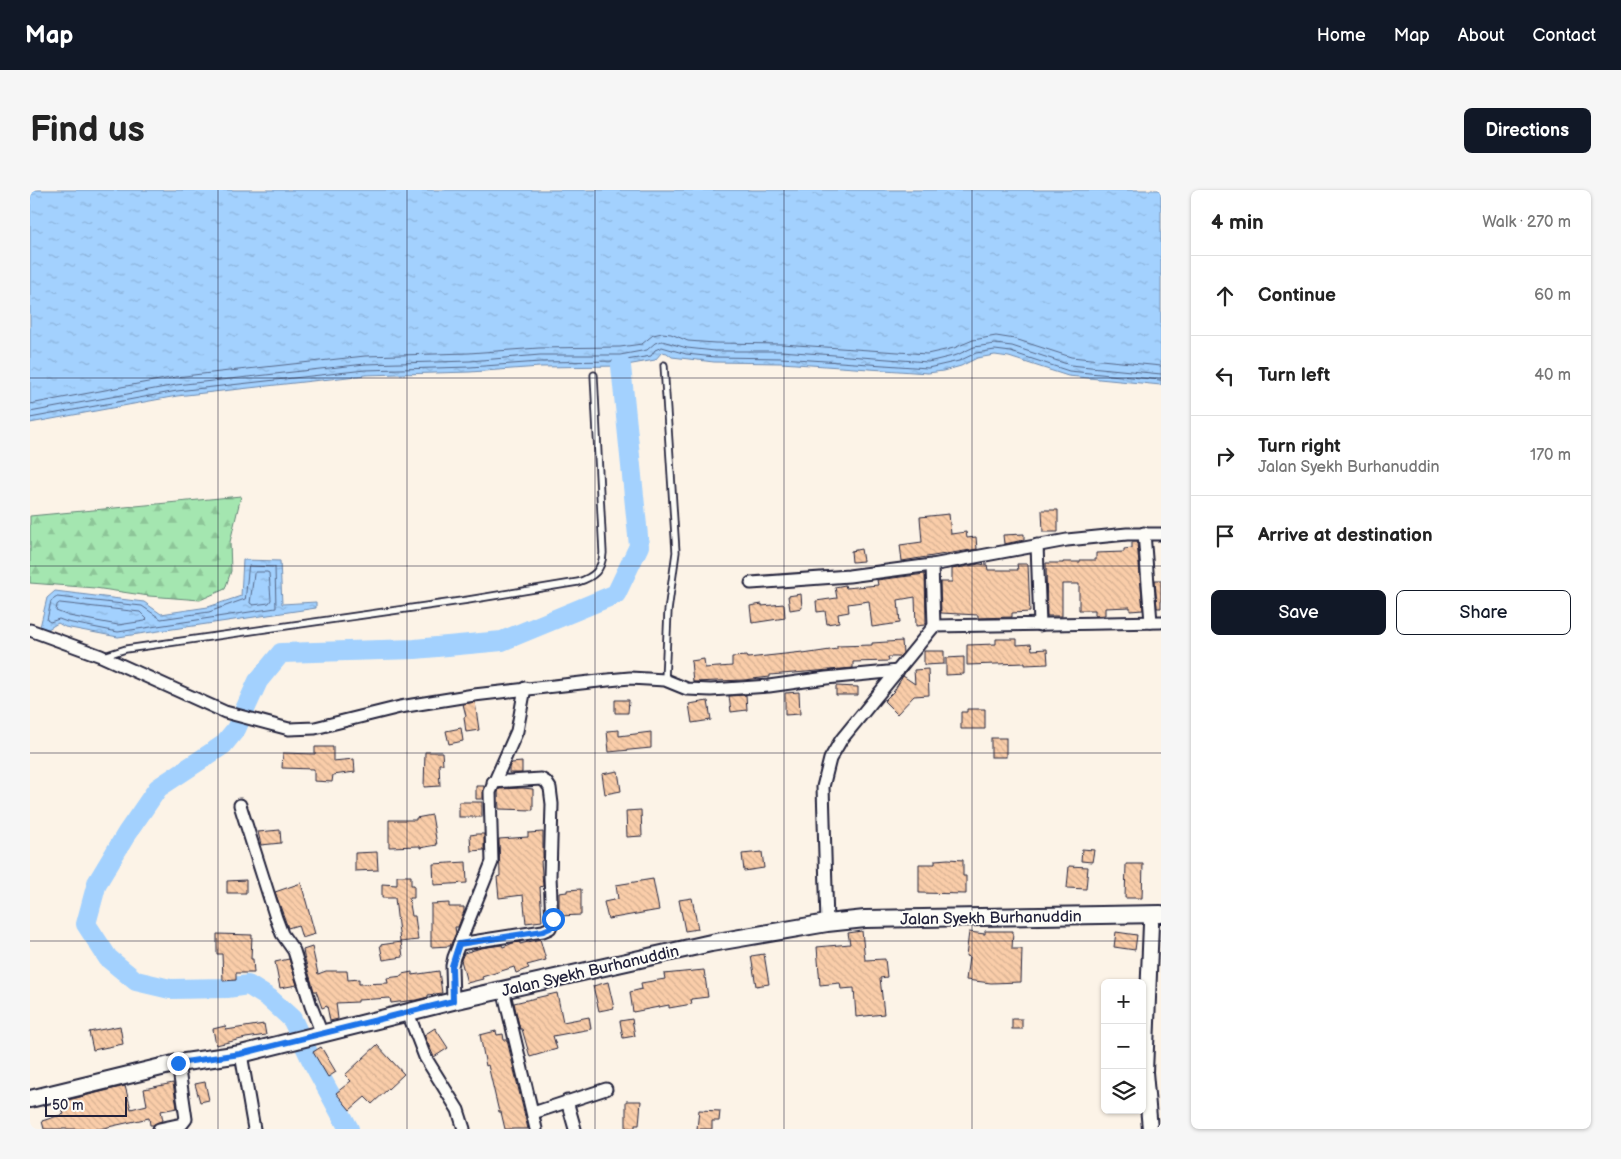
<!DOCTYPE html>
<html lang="en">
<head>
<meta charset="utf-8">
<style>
	:root { --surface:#fff; --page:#f6f6f6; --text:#222; --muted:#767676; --line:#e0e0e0; --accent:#111827 }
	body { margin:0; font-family:"Balsamiq Sans",sans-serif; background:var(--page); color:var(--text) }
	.controls { position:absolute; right:15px; bottom:15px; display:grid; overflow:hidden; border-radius:8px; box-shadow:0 1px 4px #0004 }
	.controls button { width:45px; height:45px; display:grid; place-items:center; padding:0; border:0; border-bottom:1px solid var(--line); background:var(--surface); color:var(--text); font:25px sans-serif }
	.scale { position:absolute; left:15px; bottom:12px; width:82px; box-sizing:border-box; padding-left:5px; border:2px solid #22223b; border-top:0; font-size:14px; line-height:18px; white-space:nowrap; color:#22223b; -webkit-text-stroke:4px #fdfcf7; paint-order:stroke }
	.stop { position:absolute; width:15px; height:15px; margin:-11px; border:4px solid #1a73e8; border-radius:50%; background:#fff }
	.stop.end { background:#1a73e8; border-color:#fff; box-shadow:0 1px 5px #0008 }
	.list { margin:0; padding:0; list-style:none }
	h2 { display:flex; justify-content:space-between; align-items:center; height:65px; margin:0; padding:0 20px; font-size:21px }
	h2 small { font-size:16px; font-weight:400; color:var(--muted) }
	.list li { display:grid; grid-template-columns:32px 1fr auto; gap:15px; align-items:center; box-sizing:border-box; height:80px; padding:0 20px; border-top:1px solid var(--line) }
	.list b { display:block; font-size:19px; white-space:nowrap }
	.list p { margin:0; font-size:16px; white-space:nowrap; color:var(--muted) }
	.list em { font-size:16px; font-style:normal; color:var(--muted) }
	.actions { display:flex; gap:10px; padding:15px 20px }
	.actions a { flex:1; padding:11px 0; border:1px solid var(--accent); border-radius:8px; text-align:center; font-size:18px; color:var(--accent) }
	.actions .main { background:var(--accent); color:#fff }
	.icon { flex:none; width:28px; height:28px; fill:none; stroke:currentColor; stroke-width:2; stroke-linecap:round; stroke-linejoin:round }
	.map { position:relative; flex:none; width:1131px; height:939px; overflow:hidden; border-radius:8px }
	header { display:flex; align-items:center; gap:30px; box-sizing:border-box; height:70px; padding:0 25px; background:var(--accent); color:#fff }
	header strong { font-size:24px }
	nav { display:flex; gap:28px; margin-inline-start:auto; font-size:18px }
	.intro { display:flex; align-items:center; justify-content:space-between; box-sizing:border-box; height:120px; padding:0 30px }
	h1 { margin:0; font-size:35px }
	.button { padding:12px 22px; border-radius:8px; background:var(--accent); color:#fff; font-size:18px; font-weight:700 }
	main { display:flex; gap:30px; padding:0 30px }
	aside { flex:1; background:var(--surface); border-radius:8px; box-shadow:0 1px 4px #0004 }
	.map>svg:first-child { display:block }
</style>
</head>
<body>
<header>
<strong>Map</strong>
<nav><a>Home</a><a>Map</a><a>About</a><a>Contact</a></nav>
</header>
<div class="intro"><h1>Find us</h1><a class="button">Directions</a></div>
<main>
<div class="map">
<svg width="1131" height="939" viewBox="0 0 1131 939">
	<defs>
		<pattern id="forest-firs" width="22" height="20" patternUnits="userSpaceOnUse" patternTransform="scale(1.25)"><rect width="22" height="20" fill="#a4e6b0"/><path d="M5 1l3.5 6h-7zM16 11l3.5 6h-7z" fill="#8dc598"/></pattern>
		<pattern id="water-ripples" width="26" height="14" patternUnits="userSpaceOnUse" patternTransform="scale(1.25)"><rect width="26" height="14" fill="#a3d1fe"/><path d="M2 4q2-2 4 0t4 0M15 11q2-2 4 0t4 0" fill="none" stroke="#8cb3db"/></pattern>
		<pattern id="building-back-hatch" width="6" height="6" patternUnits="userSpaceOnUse" patternTransform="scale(1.25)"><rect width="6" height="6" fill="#facda9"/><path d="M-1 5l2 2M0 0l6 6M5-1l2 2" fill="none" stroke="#d6b092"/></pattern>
	</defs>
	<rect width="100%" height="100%" fill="#fcf3e7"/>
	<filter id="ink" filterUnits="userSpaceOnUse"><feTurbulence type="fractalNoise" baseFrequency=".02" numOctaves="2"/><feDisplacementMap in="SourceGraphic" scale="10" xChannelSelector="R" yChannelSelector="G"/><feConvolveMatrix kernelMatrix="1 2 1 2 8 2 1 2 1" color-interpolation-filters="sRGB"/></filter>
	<g filter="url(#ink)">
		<polygon fill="url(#forest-firs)" stroke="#638476" points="211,306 200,352 201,381 195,399 170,410 119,406 65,398 0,393 0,326"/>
		<g fill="url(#water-ripples)" stroke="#6f8bb0">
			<polygon points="0,0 1131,0 1131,195 1038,186 979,167 965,165 947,168 931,176 913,181 898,183 751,173 684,172 642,167 637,163 632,162 625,170 591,176 510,177 440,182 336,185 147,206 0,233"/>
			<polygon points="213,370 250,371 252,414 286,412 286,418 88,447 35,437 28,433 18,439 10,437 17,408 25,401 114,412 131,424 178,417 211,406"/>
		</g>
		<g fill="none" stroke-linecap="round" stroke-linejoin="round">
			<g stroke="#566889" stroke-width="1">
				<polyline points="0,214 145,187 335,166 439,163 509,158 590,157 612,154 623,145 632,143 641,144 658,151 685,153 752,154 897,164 924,158 943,150 966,146 985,149 1041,167 1131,176"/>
				<polyline points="0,222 146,195 335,174 440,171 510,165 590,165 617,160 625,153 632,151 657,158 685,161 751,161 898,172 927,165 944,157 965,154 982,156 1040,175 1131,184"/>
				<polyline points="0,228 147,201 335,180 440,177 510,172 590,171 621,166 625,160 632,157 656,164 685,167 751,168 898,178 929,171 946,163 965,160 981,162 1039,181 1131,190"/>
				<polygon points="219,376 245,377 246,418 88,442 37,432 29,429 20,432 17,430 21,411 27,407 112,416 131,429 179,422 215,409"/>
				<polygon points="226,382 237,382 239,383 241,410 239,413 223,415 220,413 224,384"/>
				<polygon points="30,413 110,422 117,429 115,431 88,435 39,426 26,421 27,415"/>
			</g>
			<polyline stroke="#a3d1fe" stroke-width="20" points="319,939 281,869 262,829 239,808 218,795 197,798 140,799 106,791 78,768 56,734 67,693 97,643 128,598 193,555 206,539 228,491 251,463 385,459 472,451 586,404 609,356 591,176"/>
		</g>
		<g fill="url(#building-back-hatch)" stroke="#22223b">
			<polygon points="1012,320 1028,320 1028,342 1013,342"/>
			<polygon points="919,324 921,344 936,342 937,348 946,347 947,359 872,371 870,355 892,352 890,327"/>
			<polygon points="994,344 994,350 974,354 973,345"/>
			<polygon points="1102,352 1107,352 1113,420 1100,421 1100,417 1075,418 1075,425 1065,426 1065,420 1049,420 1049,394 1032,394 1032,426 1017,426 1016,373 1033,373 1033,372 1050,372 1050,370 1066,370 1066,363 1094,362 1094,359 1102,358"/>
			<polygon points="831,359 833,371 822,372 821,361"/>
			<polygon points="949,374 957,375 958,380 988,380 987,374 998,374 1000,422 982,423 982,427 948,428 948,425 911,423 910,392 922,392 922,379"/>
			<polygon points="895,384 896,433 895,435 886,436 885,407 868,410 870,433 842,437 839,411 818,414 819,422 808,424 809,432 797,434 795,421 787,422 786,411 807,408 805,397 815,395 816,398 848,395 847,390"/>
			<polygon points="1125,390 1131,390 1131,418 1127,418"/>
			<polygon points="771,404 772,418 760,420 758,406"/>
			<polygon points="732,414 732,416 754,414 755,428 722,433 720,416"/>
			<polygon points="966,449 987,449 987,455 1001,454 1002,460 1017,459 1018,474 995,475 995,473 937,475 937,455 966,454"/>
			<polygon points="872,451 873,463 869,467 858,467 859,471 823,472 823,478 740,485 740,487 714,490 663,492 661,471 674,469 675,478 702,476 702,467 717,466 718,468 773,462 773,464 807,459 807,456 842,455 842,453"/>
			<polygon points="894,461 914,461 914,474 894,475"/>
			<polygon points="934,467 934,484 916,485 916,468"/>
			<polygon points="898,479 899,505 884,506 867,524 854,511 864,501 873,486 885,494 884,480"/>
			<polygon points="806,496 828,497 828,505 806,505"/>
			<polygon points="769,502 770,524 755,525 755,503"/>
			<polygon points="716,505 717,520 701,522 699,506"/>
			<polygon points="585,510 599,510 598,523 585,523"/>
			<polygon points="678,511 681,530 662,533 659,514"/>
			<polygon points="445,512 449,540 436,542 434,527 436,526 433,514"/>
			<polygon points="937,519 955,519 955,539 931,539 931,522 937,522"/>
			<polygon points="431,538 433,551 419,554 416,541"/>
			<polygon points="589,540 589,546 621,542 621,558 579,562 577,541"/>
			<rect x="961" y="548" width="15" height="19"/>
			<polygon points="285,557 303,557 303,571 324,569 325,582 303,585 302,592 284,591 284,579 252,578 253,563 285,564"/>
			<polygon points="395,562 412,562 413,574 409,574 410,596 394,597"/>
			<polygon points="492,572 492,583 479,583 479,578 481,573"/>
			<polygon points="588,581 591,601 575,604 572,584"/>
			<polygon points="446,596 454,596 453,609 446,609"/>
			<polygon points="493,598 503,599 503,620 469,619 468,603 469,599"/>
			<rect x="429" y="612" width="23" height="15"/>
			<polygon points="611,620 612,646 597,647 596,621"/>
			<polygon points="402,625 407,655 390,658 390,656 359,657 359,630 386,630 386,628"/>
			<polygon points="250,640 251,653 231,655 228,642"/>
			<polygon points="513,642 513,670 511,671 513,696 510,697 512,731 496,733 493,705 469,708 467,687 470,686 469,649 498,647 498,643"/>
			<polygon points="447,644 454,644 454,660 441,661 440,645"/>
			<polygon points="1052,659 1064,660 1062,672 1051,671"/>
			<polygon points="347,662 348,680 325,681 325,663"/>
			<polygon points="732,662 734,678 714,681 712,664"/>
			<polygon points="918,669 933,670 933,686 936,686 936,704 889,703 889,674 905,674 905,670"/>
			<polygon points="436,672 437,693 404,695 403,674"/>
			<polygon points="1096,674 1113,674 1112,708 1095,708"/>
			<polygon points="1039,676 1058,677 1056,699 1037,698"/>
			<polygon points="367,686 381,686 381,695 384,695 384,708 379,708 382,726 385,726 388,750 370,752 365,708 352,708 352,694 367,695"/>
			<polygon points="623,689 629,720 578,729 574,712 588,709 586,695"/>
			<polygon points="216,690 216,703 197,703 197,691"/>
			<polygon points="271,693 285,744 272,748 268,735 258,738 245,702"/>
			<polygon points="551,699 551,725 529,726 529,703 537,702 537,700"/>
			<polygon points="662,708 668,739 655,741 649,710"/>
			<polygon points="419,713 419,717 434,717 434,721 428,737 425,737 426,743 420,756 401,757 401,714"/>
			<polygon points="832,741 835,770 855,769 857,787 850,788 854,824 826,827 824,798 811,799 810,793 790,795 787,757 820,754 818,743"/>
			<polygon points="955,741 983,741 982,759 992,759 991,792 961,793 936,790 939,767 936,766 939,742 955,744"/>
			<polygon points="1086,742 1107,745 1105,760 1084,757"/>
			<polygon points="187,744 222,745 221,769 223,769 224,783 206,783 206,790 193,791 192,764 187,764"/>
			<polygon points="510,749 516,770 497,775 499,778 486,783 484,777 452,787 453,789 437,793 431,770 434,763 451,758 472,755 473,757 483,753 490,752 490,754"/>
			<polygon points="371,752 373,767 353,770 350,755"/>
			<polygon points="282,757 288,784 296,781 317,781 318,790 329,789 329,794 358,793 357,788 372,786 372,784 382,782 382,785 409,781 412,803 398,805 398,807 386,810 361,813 360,808 328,810 328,812 306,813 308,829 300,831 297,816 292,818 286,801 284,801 274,766 273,760"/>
			<polygon points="734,764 739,794 726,796 721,766"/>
			<polygon points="259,769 267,795 250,798 245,772"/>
			<polygon points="674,780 678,807 661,809 662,814 639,818 639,815 603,822 600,802 612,799 611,793 635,789 634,784"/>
			<polygon points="578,792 584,818 569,821 563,796"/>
			<polygon points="527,803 533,832 559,827 561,839 523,846 527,859 500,867 492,839 490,839 484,813"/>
			<polygon points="602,829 605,846 593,848 590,831"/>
			<rect x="982" y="829" width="10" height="10"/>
			<polygon points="234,834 236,845 216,848 186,855 183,839 195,836 196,840"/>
			<polygon points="90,836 93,854 63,860 59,842"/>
			<polygon points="405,838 418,858 404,867 394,845"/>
			<polygon points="466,841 467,845 473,844 474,850 477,850 498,939 475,939 471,922 469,922 458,875 456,876 450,845"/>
			<polygon points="347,855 374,884 342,914 335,907 320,920 306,903 321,891 315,885"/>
			<polygon points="291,857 306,882 298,887 283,862"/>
			<polygon points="175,892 179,910 170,912 165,894"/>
			<polygon points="143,893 147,918 131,921 133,930 123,935 120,935 119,928 69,939 14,939 12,931 34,924 30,912 95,896 101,919 117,915 114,899"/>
			<polygon points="596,911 611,911 609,935 605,935 605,938 596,938"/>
			<polygon points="669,920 690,921 689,931 682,931 682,939 667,939"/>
		</g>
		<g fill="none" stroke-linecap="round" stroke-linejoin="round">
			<defs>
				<g id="service">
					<polyline points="634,175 646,362 638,421 635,490"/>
					<path d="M74 466 96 459 438 410 548 392C564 387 572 380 573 363L564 185"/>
				</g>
				<g id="minor">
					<polyline points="1114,343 1121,432"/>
					<polyline points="1007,355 1010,435"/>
					<polyline points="902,375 904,436"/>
					<polyline points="721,393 819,386 902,375 1037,350 1097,344 1131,344"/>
					<polyline points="0,440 71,466 195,522 259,539 285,538 370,517 444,505 578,490 600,488 635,490 657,499 681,500 739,496 796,488 868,481"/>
					<polyline points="210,615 246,728 252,744 264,761 281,816 292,844"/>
					<polyline points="797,733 793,597 800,569 811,550 904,436 1131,432"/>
					<polyline points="429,754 513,741 520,738 522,733 520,686 522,614 520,598 516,592 511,589 463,592"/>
					<polyline points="473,799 506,939"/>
					<polyline points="423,811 422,776 424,767 462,672 460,602 487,541 495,498"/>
					<polyline points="378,823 395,867 428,920 434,939"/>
					<polyline points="211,864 224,939"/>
					<polyline points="537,911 545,939"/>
					<polyline points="503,923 576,899"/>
					<polyline points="129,939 152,934 156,929 148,873"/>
				</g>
				<polyline id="tertiary" points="1120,724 1121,734 1115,882 1120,939"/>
				<polyline id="secondary" points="0,909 148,873 211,864 423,811 681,753 797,733 835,729 1131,724"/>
			</defs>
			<use href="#service" stroke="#22223b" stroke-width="9"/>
			<use href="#minor" stroke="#22223b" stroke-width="15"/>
			<use href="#tertiary" stroke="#22223b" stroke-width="18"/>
			<use href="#secondary" stroke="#22223b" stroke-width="20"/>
			<use href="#service" stroke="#fdfcf7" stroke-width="5.5"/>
			<use href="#minor" stroke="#fdfcf7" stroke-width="11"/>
			<use href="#tertiary" stroke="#fdfcf7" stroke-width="14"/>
			<use href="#secondary" stroke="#fdfcf7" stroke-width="16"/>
		</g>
	</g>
	<g fill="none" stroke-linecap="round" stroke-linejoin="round" filter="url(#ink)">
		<polyline stroke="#1a73e8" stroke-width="6" points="148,873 210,864 423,811 422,776 429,754 513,741 520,738 523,729"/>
	</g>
	<path fill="none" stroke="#22223b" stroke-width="1" stroke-opacity="0.55" d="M188 0V939M377 0V939M565 0V939M754 0V939M942 0V939M0 188H1131M0 376H1131M0 563H1131M0 751H1131"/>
	<g text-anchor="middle" stroke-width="4" stroke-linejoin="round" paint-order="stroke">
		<g font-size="16" fill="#22223b" stroke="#fdfcf7">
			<text transform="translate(961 727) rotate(-1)" y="6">Jalan Syekh Burhanuddin</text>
			<text transform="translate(560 780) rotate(-13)" y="6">Jalan Syekh Burhanuddin</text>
		</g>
	</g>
</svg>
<div class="controls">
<button>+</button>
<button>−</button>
<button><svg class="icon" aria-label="layers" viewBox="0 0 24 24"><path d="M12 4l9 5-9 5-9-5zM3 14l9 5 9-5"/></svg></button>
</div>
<div class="scale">50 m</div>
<div class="stop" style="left:523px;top:729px"></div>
<div class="stop end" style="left:148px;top:873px"></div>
</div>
<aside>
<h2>4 min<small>Walk · 270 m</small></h2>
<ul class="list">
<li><svg class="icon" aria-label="ahead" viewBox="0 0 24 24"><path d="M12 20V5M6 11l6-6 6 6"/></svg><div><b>Continue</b></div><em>60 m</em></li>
<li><svg class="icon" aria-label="left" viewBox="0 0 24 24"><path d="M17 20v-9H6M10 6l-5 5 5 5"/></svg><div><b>Turn left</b></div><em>40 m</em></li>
<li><svg class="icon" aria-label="right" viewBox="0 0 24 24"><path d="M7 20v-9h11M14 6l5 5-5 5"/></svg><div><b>Turn right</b><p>Jalan Syekh Burhanuddin</p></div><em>170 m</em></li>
<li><svg class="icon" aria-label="arrive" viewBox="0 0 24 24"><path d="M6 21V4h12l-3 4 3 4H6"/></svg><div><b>Arrive at destination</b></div></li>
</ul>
<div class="actions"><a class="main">Save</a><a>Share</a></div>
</aside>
</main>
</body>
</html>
